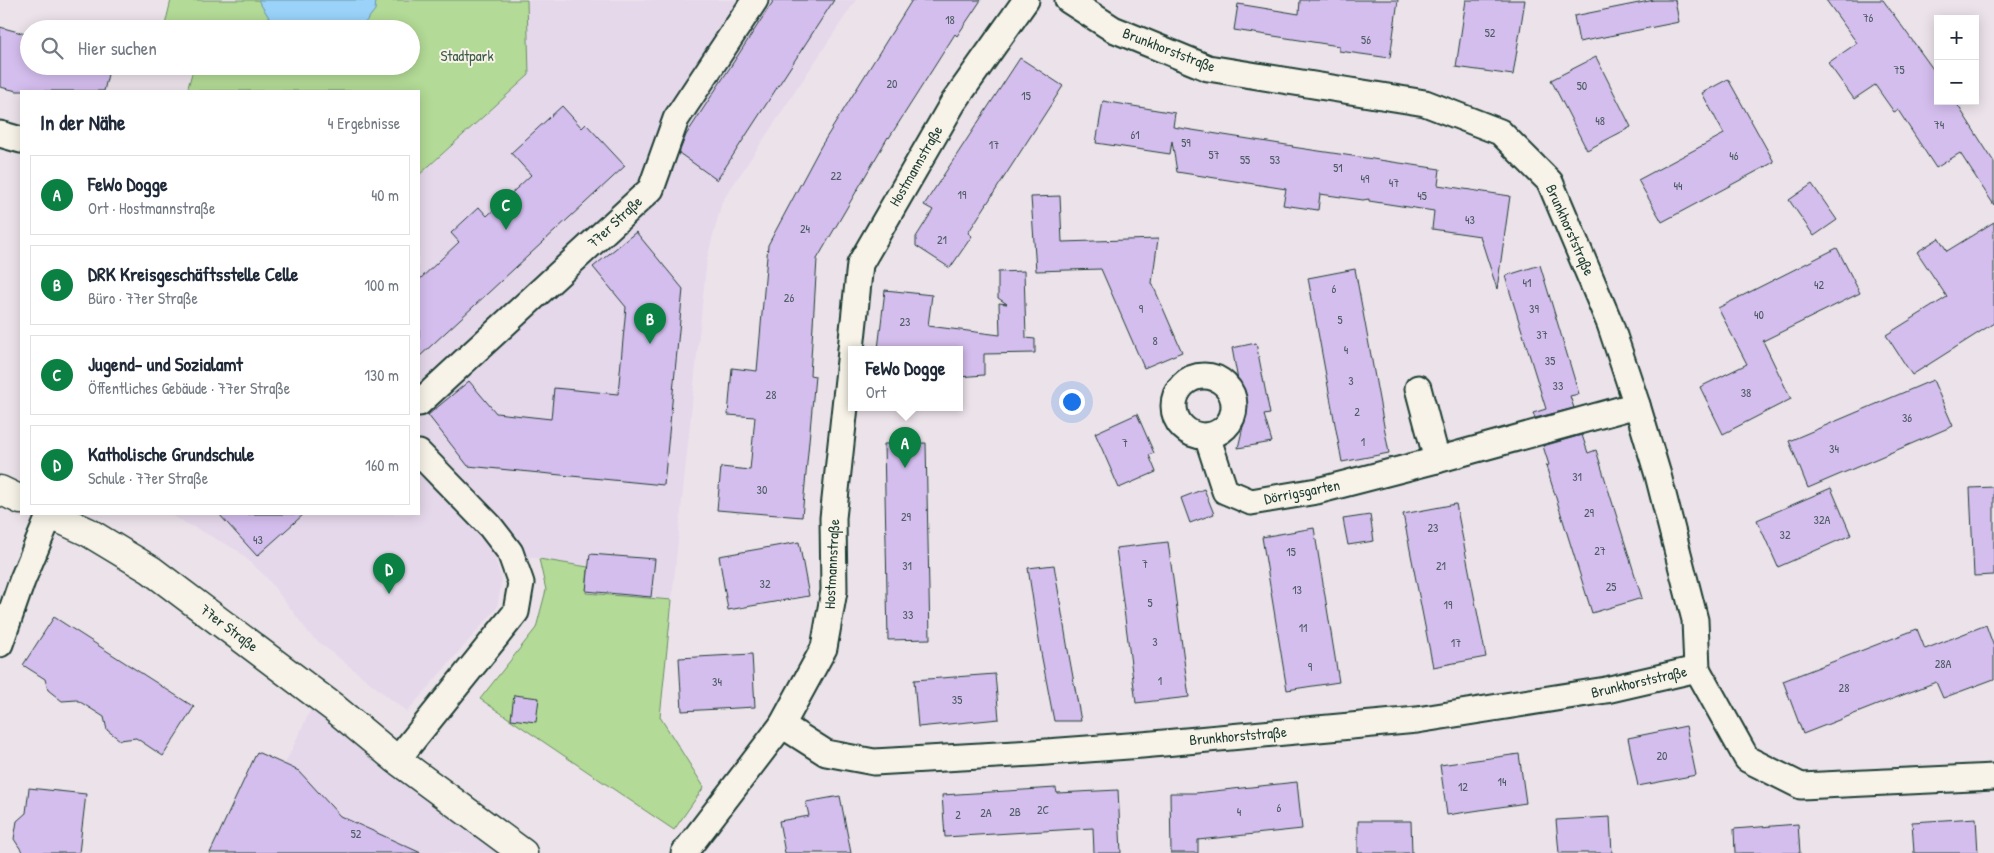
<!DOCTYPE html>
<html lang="de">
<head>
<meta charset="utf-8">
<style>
	:root { --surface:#fff; --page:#f6f6f7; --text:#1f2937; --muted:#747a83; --line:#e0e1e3; --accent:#0b8043 }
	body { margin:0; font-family:"Patrick Hand",sans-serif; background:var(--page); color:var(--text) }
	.controls { position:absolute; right:15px; top:15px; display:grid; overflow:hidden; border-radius:0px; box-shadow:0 2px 12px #0003 }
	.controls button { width:45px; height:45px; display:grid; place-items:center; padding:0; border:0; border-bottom:1px solid var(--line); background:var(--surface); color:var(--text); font:25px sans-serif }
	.you { position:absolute; left:1071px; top:401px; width:18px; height:18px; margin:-12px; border:4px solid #fff; border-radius:50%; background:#1a73e8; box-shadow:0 0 0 8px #1a73e833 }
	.badge { display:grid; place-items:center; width:32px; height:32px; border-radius:50%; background:var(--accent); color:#fff; font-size:16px; font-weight:700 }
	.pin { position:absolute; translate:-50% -41px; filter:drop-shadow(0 1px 2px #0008) }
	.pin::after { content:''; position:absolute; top:26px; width:18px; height:15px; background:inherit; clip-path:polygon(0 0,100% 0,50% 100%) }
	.popup { position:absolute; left:848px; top:346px; width:115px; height:65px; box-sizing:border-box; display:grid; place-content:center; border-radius:0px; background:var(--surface); filter:drop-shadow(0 1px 4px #0005); font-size:16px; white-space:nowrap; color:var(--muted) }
	.popup b { font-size:19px; color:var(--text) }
	.popup::after { content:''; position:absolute; left:50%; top:100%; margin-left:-10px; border:10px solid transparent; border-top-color:var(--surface) }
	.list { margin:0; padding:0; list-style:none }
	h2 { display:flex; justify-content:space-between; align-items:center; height:65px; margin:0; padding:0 20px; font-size:21px }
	h2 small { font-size:16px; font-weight:400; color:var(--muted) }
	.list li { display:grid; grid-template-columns:32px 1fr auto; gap:15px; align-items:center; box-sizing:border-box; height:80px; margin:0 10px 10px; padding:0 10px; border:1px solid var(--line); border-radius:0px }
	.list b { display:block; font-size:19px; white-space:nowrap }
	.list p { margin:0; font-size:16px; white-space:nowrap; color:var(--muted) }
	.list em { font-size:16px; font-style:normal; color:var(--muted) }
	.icon { flex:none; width:28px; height:28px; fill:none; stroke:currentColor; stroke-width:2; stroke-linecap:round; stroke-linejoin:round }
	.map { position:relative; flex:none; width:1994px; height:853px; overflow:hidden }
	.search { position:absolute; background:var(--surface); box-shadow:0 2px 12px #0003; left:20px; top:20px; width:400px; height:55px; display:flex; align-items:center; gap:12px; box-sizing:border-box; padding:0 18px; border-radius:28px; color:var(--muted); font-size:19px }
	.panel { position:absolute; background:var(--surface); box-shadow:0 2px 12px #0003; left:20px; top:90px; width:400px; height:425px; border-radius:0px }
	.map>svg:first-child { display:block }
</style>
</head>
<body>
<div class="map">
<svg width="1994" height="853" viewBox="0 0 1994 853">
	<rect width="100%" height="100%" fill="#ece3ea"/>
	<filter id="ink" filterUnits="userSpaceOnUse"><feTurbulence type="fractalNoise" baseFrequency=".02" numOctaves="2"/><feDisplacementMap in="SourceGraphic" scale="10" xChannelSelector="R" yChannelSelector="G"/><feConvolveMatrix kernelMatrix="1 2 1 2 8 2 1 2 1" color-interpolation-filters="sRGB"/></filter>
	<g filter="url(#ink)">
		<g fill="#e5d8eb">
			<polygon points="527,0 856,0 722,202 707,259 672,600 585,593 587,567 493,551 502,580 497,608 407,712 312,637 266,577 238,551 169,514 419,514 419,175 529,75"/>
			<polygon points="313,704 510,853 243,853"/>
		</g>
		<g fill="#b3da96" stroke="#698c65">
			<polygon points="171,0 527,0 529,75 419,175 419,91 187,91 194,66 411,66 411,29 164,29"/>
			<polygon points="539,559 588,567 586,593 672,600 660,717 704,787 674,830 480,699 536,628 546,590"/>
		</g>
		<polygon fill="#9ad2f9" stroke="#6996aa" points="258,0 376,0 375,10 360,29 280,29 273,24"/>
		<g fill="#d4beee" stroke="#1f3d34">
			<polygon points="774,0 834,0 717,180 679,153 686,135"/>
			<polygon points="912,0 981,0 957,36 955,34 889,138 888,137 817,259 810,375 815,376 802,517 717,510 721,467 750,470 755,417 728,415 732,368 757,371 768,245 821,146"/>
			<polygon points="1300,0 1398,0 1390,58 1339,51 1339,46 1234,30 1238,4 1299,14"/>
			<polygon points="1466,0 1525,0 1513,75 1456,67"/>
			<polygon points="1654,0 1675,0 1679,22 1579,42 1574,16"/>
			<polygon points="1826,0 1883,0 1938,76 1938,101 1955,101 1994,162 1994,205 1960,153 1936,168 1898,110 1894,112 1875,85 1854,99 1828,63 1857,43"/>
			<polygon points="0,27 29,35 29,66 110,66 104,91 17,91 0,87"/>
			<polygon points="1596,57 1631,127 1587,150 1551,80"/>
			<polygon points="1020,58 1063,86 968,233 972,236 950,268 916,246 916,237 933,210 924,205"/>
			<polygon points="1728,79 1774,162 1662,222 1638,180 1724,134 1702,93"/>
			<polygon points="1103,101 1175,113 1173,127 1293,146 1292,147 1440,169 1438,185 1510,196 1497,289 1480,236 1432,229 1434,211 1369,201 1369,199 1363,200 1320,194 1318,210 1283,205 1286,189 1177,172 1172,141 1170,154 1096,143"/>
			<polygon points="562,106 582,128 586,124 625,166 419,357 419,280 459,242 451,233 479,207 487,216 531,175 511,153"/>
			<polygon points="1812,184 1837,220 1814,236 1789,200"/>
			<polygon points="1060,196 1062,242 1158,239 1152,283 1182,352 1144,368 1101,269 1036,271 1031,197"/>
			<polygon points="1994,222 1994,323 1912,375 1886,335 1947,297 1917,252 1939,238 1947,251"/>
			<polygon points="636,232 683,289 664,485 468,466 428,415 469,381 496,413 551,419 554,388 618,394 626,307 593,267"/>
			<polygon points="1837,248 1860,293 1763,341 1791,399 1723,434 1700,387 1747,364 1718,308"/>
			<polygon points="1540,265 1579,394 1570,396 1574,408 1535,418 1533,413 1546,409 1505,276"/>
			<polygon points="1355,269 1389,453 1342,462 1308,278"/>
			<polygon points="1024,271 1026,338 1035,339 1035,353 984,354 984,375 959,377 959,349 878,349 885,290 932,295 928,326 1000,335 999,303 1007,304 998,298 998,272"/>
			<polygon points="1256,343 1270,414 1264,415 1272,442 1238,448 1245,418 1232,348"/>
			<polygon points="1933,380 1953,426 1808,488 1789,441"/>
			<polygon points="1137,414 1154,453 1149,455 1156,472 1119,488 1095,433"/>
			<polygon points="1582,435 1588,453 1596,450 1642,598 1592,613 1546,466 1549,465 1543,446"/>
			<polygon points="926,443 930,639 888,640 884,444"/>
			<polygon points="1994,487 1994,575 1974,576 1970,488"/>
			<polygon points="1831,488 1851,535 1778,567 1757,520"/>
			<polygon points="1204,489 1214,514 1190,523 1181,498"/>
			<polygon points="1456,504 1486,657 1433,667 1403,514"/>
			<polygon points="219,514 304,514 257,556"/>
			<polygon points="1370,515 1374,541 1348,545 1343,519"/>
			<polygon points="1314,528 1339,682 1287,690 1262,537"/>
			<polygon points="799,542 809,596 728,610 719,556"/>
			<polygon points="1168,542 1189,697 1136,703 1116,548"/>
			<polygon points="590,554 655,559 651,597 586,591"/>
			<polygon points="1054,565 1068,650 1081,721 1054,721 1041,653 1028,568"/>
			<polygon points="54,617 194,707 163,756 136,738 120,740 107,730 104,717 77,700 62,701 48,690 45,679 23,665"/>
			<polygon points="1986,625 1994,647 1994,679 1943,698 1936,682 1803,734 1783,681 1917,629 1925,649"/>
			<polygon points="752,654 755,707 682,711 679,658"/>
			<polygon points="995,674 999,719 918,727 914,680"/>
			<polygon points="514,695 539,698 536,722 511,719"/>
			<polygon points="1686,726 1696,775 1638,786 1628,738"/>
			<polygon points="257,752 299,771 340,816 421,853 210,853"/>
			<polygon points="1519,754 1526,803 1447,815 1440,765"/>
			<polygon points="1297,782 1302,829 1198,840 1198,853 1171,853 1170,793 1196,793"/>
			<polygon points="29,788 86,794 79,853 23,853 14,839 17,821 26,813"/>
			<polygon points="1056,788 1057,793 1118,790 1121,853 1094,853 1093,828 945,837 942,795"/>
			<polygon points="840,796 851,853 785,853 779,821 809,816 806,802"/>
			<polygon points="1610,817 1612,853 1559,853 1556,820"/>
			<polygon points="1976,818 1978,853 1914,853 1912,822"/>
			<polygon points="1358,821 1411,821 1412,853 1358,853"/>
			<polygon points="1798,824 1800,853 1735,853 1734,829"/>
		</g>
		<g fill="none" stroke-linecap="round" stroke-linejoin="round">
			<defs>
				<g id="street">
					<polyline points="0,134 21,140"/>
					<polyline points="851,349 860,264 953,103 1026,0"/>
					<circle cx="1204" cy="406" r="30"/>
					<polyline points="1418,388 1437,460"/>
					<polyline points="419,403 651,189 676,119 755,0"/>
					<polyline points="1207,436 1225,491 1251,502 1317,491 1437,460 1637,405"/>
					<polyline points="0,644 22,581 50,514"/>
					<polyline points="1697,669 1747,759 1801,786 1994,777"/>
					<polyline points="782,725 826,753 874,762 1033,753 1142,745 1417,720 1606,690 1697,669 1695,620 1658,475 1637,405 1610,324 1550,182 1500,132 1425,103 1208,68 1113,29 1068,0"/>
					<polyline points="397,760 516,612 521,583 510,552 490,526 419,453"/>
					<polyline points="684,853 782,725 824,648 834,591 833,518 851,351"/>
				</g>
				<g id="secondary">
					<polyline points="0,490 21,500"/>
					<polyline points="49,514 88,532 151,570 333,707 397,760 523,853"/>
				</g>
			</defs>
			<use href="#street" stroke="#1f3d34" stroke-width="29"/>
			<use href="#secondary" stroke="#1f3d34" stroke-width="31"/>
			<use href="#street" stroke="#f7f3e8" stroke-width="25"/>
			<use href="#secondary" stroke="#f7f3e8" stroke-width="28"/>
		</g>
	</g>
	<g text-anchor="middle" stroke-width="4" stroke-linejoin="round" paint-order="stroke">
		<g font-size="12" fill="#4c5d62">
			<text x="1868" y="22">76</text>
			<text x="950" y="24">18</text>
			<text x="1490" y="37">52</text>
			<text x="1366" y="44">56</text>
			<text x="1899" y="74">75</text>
			<text x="892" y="88">20</text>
			<text x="1582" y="90">50</text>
			<text x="1026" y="100">15</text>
			<text x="1600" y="125">48</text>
			<text x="1939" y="129">74</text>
			<text x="1135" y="139">61</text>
			<text x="1186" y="147">59</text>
			<text x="994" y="149">17</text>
			<text x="1214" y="159">57</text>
			<text x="1734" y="160">46</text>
			<text x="1245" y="164">55</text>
			<text x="1275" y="164">53</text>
			<text x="1338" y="172">51</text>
			<text x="836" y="180">22</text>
			<text x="1365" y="183">49</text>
			<text x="1394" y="187">47</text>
			<text x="1678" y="190">44</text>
			<text x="962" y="199">19</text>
			<text x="1422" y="200">45</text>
			<text x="1470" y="224">43</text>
			<text x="805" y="233">24</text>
			<text x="942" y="244">21</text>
			<text x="1527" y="287">41</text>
			<text x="1819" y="289">42</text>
			<text x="1334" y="293">6</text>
			<text x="789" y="302">26</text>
			<text x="1141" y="313">9</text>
			<text x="1534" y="313">39</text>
			<text x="1759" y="319">40</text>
			<text x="1340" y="324">5</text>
			<text x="905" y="326">23</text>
			<text x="1542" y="339">37</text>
			<text x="1155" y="345">8</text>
			<text x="1346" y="354">4</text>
			<text x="1550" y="365">35</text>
			<text x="1351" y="385">3</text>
			<text x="1558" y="390">33</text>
			<text x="1746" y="397">38</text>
			<text x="771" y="399">28</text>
			<text x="1357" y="416">2</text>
			<text x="1907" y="422">36</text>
			<text x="1363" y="446">1</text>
			<text x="1125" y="447">7</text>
			<text x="1834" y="453">34</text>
			<text x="1577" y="481">31</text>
			<text x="762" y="494">30</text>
			<text x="1589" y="517">29</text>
			<text x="906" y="521">29</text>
			<text x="1822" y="524">32A</text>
			<text x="1433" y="532">23</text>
			<text x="1785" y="539">32</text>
			<text x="258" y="544">43</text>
			<text x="1600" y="555">27</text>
			<text x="1291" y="556">15</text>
			<text x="1145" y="568">7</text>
			<text x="907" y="570">31</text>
			<text x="1441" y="570">21</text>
			<text x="765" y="588">32</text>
			<text x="1611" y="591">25</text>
			<text x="1297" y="594">13</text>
			<text x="1150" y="607">5</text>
			<text x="1448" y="609">19</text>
			<text x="908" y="619">33</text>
			<text x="1303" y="632">11</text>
			<text x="1155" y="646">3</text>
			<text x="1456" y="647">17</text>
			<text x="1943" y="668">28A</text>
			<text x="1310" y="671">9</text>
			<text x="1160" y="685">1</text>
			<text x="717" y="686">34</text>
			<text x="1844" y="692">28</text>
			<text x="957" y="704">35</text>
			<text x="1662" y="760">20</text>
			<text x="1502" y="786">14</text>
			<text x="1463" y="791">12</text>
			<text x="1279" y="812">6</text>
			<text x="1043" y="814">2C</text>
			<text x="1015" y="816">2B</text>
			<text x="1239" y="816">4</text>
			<text x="986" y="817">2A</text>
			<text x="958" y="819">2</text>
			<text x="356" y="838">52</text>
		</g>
		<g font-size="15" fill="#1f3d34" stroke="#f7f3e8">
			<text transform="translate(1169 50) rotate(21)" y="5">Brunkhorststraße</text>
			<text transform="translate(916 166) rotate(-60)" y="5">Hostmannstraße</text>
			<text transform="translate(615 222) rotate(-43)" y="5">77er Straße</text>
			<text transform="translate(1570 230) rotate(66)" y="5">Brunkhorststraße</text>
			<text transform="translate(1302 492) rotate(-11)" y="5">Dörrigsgarten</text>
			<text transform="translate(832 564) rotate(-87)" y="5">Hostmannstraße</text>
			<text transform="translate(229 628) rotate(37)" y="5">77er Straße</text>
			<text transform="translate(1639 682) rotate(-13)" y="5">Brunkhorststraße</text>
			<text transform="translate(1238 736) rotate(-5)" y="5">Brunkhorststraße</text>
		</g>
		<g font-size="15" fill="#3d5c48" stroke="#f7f3e8">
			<text x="467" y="61">Stadtpark</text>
		</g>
	</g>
</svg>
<div class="controls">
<button>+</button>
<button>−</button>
</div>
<div class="you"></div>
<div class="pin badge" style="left:905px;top:468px">A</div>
<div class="popup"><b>FeWo Dogge</b>Ort</div>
<div class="pin badge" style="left:650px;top:344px">B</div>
<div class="pin badge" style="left:506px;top:230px">C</div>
<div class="pin badge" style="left:389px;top:594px">D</div>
<div class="search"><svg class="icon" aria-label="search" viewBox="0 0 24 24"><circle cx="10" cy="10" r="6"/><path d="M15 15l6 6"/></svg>Hier suchen</div>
<section class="panel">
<h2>In der Nähe<small>4 Ergebnisse</small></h2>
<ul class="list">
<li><span class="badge">A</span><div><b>FeWo Dogge</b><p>Ort · Hostmannstraße</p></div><em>40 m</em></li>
<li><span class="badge">B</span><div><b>DRK Kreisgeschäftsstelle Celle</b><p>Büro · 77er Straße</p></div><em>100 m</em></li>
<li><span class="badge">C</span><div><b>Jugend- und Sozialamt</b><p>Öffentliches Gebäude · 77er Straße</p></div><em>130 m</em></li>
<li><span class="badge">D</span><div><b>Katholische Grundschule</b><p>Schule · 77er Straße</p></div><em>160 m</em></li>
</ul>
</section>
</div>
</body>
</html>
